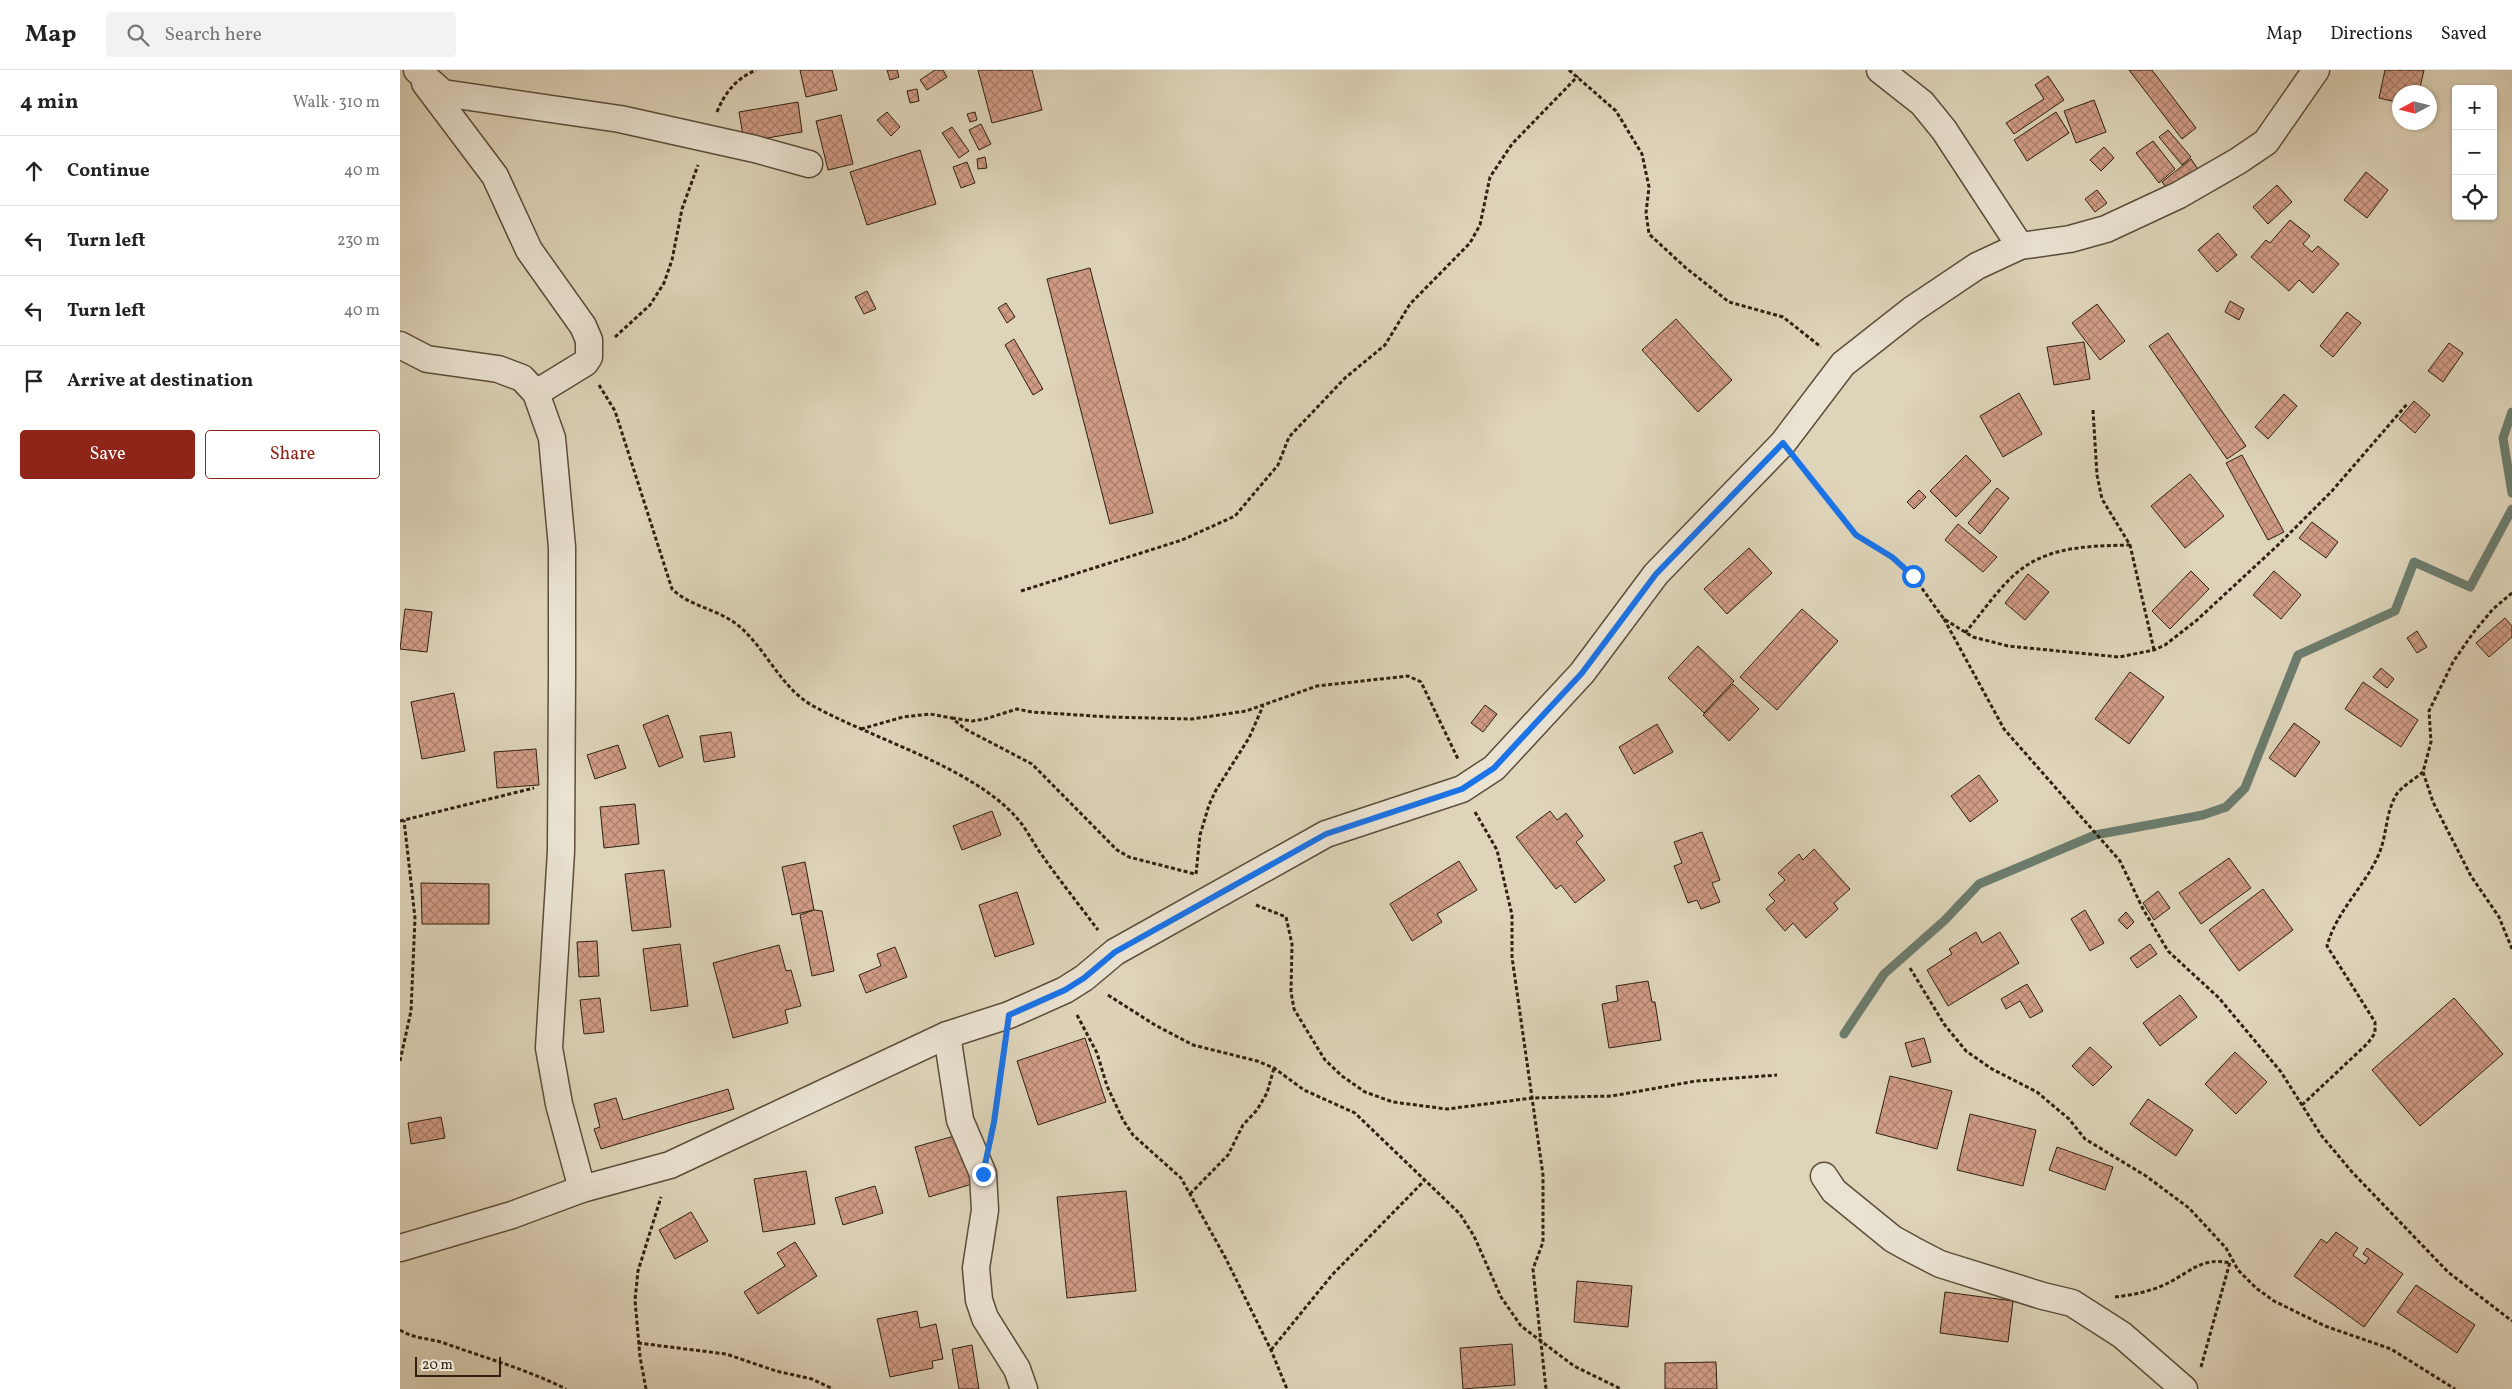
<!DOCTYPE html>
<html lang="en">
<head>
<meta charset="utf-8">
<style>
	:root { --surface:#fff; --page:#f2f2f2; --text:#222; --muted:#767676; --line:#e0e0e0; --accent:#8f2418 }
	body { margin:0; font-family:Vollkorn,serif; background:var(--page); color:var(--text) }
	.controls { position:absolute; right:15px; top:15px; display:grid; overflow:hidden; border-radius:5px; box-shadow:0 1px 4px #0004 }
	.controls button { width:45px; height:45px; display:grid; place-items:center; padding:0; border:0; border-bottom:1px solid var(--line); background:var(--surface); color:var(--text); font:25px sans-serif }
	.compass { position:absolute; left:1992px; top:15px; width:45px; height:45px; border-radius:50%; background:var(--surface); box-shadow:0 1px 4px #0004; rotate:263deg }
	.scale { position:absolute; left:15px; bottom:12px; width:86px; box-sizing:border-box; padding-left:5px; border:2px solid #312111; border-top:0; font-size:14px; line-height:18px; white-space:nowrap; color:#312111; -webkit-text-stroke:4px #eae3d2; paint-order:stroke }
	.stop { position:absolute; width:15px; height:15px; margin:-11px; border:4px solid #1a73e8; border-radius:50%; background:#fff }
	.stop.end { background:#1a73e8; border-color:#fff; box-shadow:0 1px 5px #0008 }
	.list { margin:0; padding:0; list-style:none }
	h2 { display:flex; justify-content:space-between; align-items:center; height:65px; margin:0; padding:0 20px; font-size:21px }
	h2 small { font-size:16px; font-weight:400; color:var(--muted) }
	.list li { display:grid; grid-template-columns:32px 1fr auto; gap:15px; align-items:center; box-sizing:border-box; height:70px; padding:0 20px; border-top:1px solid var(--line) }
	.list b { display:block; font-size:19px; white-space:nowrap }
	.list em { font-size:16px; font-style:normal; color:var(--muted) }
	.actions { display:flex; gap:10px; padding:15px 20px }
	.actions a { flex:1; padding:11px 0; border:1px solid var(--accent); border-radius:5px; text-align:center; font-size:18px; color:var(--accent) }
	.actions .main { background:var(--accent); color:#fff }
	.icon { flex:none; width:28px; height:28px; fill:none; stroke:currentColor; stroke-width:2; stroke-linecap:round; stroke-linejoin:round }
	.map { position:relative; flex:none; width:2112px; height:1319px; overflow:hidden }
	header { display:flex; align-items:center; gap:30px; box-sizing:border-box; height:70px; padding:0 25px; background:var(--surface); border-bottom:1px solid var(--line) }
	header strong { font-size:24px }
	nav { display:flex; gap:28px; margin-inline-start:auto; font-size:18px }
	.search { width:350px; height:45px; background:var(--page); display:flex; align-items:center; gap:12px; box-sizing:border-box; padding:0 18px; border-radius:5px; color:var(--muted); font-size:19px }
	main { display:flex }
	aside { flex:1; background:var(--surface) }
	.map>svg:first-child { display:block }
</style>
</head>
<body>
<header>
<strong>Map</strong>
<div class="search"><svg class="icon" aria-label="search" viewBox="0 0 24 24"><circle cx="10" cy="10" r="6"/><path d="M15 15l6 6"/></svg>Search here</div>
<nav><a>Map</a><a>Directions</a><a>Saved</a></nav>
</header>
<main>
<aside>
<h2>4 min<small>Walk · 310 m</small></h2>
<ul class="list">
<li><svg class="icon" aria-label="ahead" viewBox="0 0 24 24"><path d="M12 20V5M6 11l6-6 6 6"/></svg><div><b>Continue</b></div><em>40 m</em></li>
<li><svg class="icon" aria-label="left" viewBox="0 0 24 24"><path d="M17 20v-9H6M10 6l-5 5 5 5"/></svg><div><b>Turn left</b></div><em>230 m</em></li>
<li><svg class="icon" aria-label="left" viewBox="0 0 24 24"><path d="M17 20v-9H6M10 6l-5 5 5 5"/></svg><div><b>Turn left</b></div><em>40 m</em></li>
<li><svg class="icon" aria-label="arrive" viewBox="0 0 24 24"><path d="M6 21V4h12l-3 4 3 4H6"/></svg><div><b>Arrive at destination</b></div></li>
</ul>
<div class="actions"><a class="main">Save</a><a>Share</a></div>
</aside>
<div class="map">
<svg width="2112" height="1319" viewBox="0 0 2112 1319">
	<defs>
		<pattern id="building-cross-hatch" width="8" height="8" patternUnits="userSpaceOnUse" patternTransform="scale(1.25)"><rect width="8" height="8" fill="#d19c86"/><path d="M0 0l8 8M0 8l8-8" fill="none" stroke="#aa7f6c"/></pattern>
	</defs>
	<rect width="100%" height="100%" fill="#ded4b9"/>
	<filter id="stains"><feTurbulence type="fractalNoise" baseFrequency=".004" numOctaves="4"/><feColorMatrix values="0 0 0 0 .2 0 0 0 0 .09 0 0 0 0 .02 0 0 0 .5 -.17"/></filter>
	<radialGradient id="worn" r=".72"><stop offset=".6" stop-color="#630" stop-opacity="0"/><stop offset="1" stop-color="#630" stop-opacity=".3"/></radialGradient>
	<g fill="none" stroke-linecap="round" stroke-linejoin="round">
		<g stroke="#6c7c6d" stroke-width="9">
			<polyline points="2112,342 2103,368 2112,423"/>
			<polyline points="1444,964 1484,904 1545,850 1579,814 1695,765 1803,745 1826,737 1845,718 1898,585 1995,541 2014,492 2070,517 2112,439"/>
		</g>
	</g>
	<g fill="url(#building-cross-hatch)" stroke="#312111">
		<polygon points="400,0 432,0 437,20 406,27"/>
		<polygon points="487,0 497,0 499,7 490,10"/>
		<polygon points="535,0 543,0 547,7 527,20 520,10"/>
		<polygon points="578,0 632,0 642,40 592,53"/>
		<polygon points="1729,0 1752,0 1796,58 1782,69"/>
		<polygon points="1985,0 2024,0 2019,22 2000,22 2000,33 1979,28"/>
		<polygon points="1648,6 1664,30 1614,64 1606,53 1644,29 1635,15"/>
		<polygon points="517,19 519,31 510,33 507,21"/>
		<polygon points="1694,30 1706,62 1676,73 1664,41"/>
		<polygon points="398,32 402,62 344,72 339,42"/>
		<polygon points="487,42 500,57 491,66 477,50"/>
		<polygon points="575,42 577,50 570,52 567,44"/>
		<polygon points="1656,42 1669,63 1627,91 1614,70"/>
		<polygon points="441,45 453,94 428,100 416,51"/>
		<polygon points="581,54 591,74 579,80 569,60"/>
		<polygon points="552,57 569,81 559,88 542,63"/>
		<polygon points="1768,60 1791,87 1782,95 1759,67"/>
		<polygon points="1753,71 1775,99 1759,113 1736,83"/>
		<polygon points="1704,77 1714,88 1701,101 1690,90"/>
		<polygon points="520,80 536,134 467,155 450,102"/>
		<polygon points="585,87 587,98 578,99 577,89"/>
		<polygon points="1791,89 1798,99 1770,122 1762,112"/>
		<polygon points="567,92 575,113 561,118 553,97"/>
		<polygon points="1966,102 1988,120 1967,148 1944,130"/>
		<polygon points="1877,115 1892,132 1868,154 1853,137"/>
		<polygon points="1697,120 1707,133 1695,142 1685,129"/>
		<polygon points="1890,150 1910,166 1903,174 1912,182 1918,176 1939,194 1913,223 1899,210 1889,221 1851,187 1866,170 1870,173"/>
		<polygon points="1818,163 1837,185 1817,202 1798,180"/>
		<polygon points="690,198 753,443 710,454 647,209"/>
		<polygon points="467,221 476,239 464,244 455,227"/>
		<polygon points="1830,231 1844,239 1839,250 1825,242"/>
		<polygon points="606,233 615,247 607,253 598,238"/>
		<polygon points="1697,234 1725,271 1700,290 1672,253"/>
		<polygon points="1947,242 1961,253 1933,287 1920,276"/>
		<polygon points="1276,249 1332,310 1298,342 1242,280"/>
		<polygon points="1768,263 1846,376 1827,389 1749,276"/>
		<polygon points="614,269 643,319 633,325 605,275"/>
		<polygon points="1684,272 1690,309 1654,315 1647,277"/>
		<polygon points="2049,273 2063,283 2043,312 2028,301"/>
		<polygon points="1619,323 1642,364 1603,387 1580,346"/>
		<polygon points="1884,324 1897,336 1868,369 1855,357"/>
		<polygon points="2014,331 2030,345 2015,363 1999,349"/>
		<polygon points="1566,385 1591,411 1556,447 1530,421"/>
		<polygon points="1842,385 1884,462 1868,470 1826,393"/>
		<polygon points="1790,404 1824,446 1785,478 1751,436"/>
		<polygon points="1597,418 1609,428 1580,464 1568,453"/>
		<polygon points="1519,420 1526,427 1514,439 1507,432"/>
		<polygon points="1912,452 1938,472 1926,488 1899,468"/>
		<polygon points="1558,454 1597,487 1583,502 1545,470"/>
		<polygon points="1349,478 1372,503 1327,544 1304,519"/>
		<polygon points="1791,501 1809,519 1770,559 1752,541"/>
		<polygon points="1874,501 1901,525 1881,549 1853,525"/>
		<polygon points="1628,504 1649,522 1625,550 1605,533"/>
		<polygon points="5,539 32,542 27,582 0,579"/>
		<polygon points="1402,539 1438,571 1377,640 1340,607"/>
		<polygon points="2105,548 2112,556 2112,567 2089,587 2076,573"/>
		<polygon points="2017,561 2027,577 2017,583 2007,568"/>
		<polygon points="1298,576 1334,611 1304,643 1268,608"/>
		<polygon points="1981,598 1994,609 1987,618 1973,607"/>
		<polygon points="1730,602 1764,627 1729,674 1695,649"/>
		<polygon points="1963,612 2018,650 2001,677 1945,639"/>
		<polygon points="1333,614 1359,639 1329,671 1303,645"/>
		<polygon points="54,623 65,681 22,689 11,632"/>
		<polygon points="1085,635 1097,644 1083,662 1071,653"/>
		<polygon points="268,645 283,687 259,697 243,655"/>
		<polygon points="1894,653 1920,672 1895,707 1869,688"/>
		<polygon points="1257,654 1273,682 1234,704 1219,677"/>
		<polygon points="331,662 335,687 304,692 300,666"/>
		<polygon points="218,675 226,698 195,709 187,685"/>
		<polygon points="136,679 139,715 97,718 94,682"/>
		<polygon points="1579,705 1598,731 1570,752 1551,726"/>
		<polygon points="235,734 239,774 204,778 200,737"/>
		<polygon points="592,741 601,765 562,780 553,756"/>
		<polygon points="1150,741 1157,750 1166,743 1183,766 1176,772 1205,810 1175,833 1161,815 1156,819 1116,767"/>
		<polygon points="1302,762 1320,810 1312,813 1320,832 1301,839 1297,830 1288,833 1274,796 1282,793 1274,772"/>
		<polygon points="1414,779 1450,819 1434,833 1438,839 1406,868 1393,853 1385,861 1366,839 1375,831 1369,825 1385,810 1378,803 1399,784 1403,790"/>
		<polygon points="1829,788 1851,818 1801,854 1779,823"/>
		<polygon points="1059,791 1077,820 1037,844 1042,852 1012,871 990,834"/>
		<polygon points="405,792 414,840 392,845 382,797"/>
		<polygon points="264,800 271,857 232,861 225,804"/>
		<polygon points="21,813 89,814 89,854 22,854"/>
		<polygon points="1863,819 1893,860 1839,901 1809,860"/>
		<polygon points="1758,821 1770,838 1754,850 1743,833"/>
		<polygon points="617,822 634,874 595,887 579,835"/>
		<polygon points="414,840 422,841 434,901 412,906 400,845"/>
		<polygon points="1685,840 1704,873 1690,881 1671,849"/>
		<polygon points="1726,842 1734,852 1727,859 1718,850"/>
		<polygon points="1576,862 1582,873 1600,862 1619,893 1548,936 1527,900 1552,884 1549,879"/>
		<polygon points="197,871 199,906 179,907 177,872"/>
		<polygon points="280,874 288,936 251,941 243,879"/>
		<polygon points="1750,874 1757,884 1737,898 1730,888"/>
		<polygon points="379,875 386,901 391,900 401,936 385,940 388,953 333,968 313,893"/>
		<polygon points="495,877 507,907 466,923 459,905 481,896 477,884"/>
		<polygon points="1248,911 1252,932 1255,932 1261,970 1209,978 1202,934 1218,931 1216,916"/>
		<polygon points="1627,914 1643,941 1630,948 1620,931 1606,939 1601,929"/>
		<polygon points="1780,925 1797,947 1760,976 1743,953"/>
		<polygon points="200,928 204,962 184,964 180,930"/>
		<polygon points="2054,928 2103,984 2020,1056 1972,1000"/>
		<polygon points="685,968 706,1032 638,1055 617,991"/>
		<polygon points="1524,968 1531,992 1512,997 1505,973"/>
		<polygon points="1690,977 1712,997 1693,1016 1672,996"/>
		<polygon points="1835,982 1867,1012 1836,1044 1805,1014"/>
		<polygon points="1490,1006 1552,1021 1537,1079 1476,1063"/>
		<polygon points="328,1019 334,1039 201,1079 194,1059 200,1057 194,1034 216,1028 223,1050"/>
		<polygon points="1748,1029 1793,1060 1776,1086 1730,1054"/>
		<polygon points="1570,1044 1636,1060 1623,1116 1557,1100"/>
		<polygon points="41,1047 45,1068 11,1074 8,1053"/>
		<polygon points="558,1065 572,1114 529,1127 515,1077"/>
		<polygon points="1657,1077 1713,1097 1705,1120 1649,1100"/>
		<polygon points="406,1101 415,1154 363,1162 354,1109"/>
		<polygon points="475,1116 483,1143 443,1155 435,1128"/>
		<polygon points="726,1121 736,1221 667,1228 657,1127"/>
		<polygon points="291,1142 308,1171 275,1189 259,1160"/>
		<polygon points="1936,1162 1958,1178 1953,1185 1965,1194 1969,1188 1963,1184 1967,1178 2003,1204 1964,1257 1894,1206 1921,1169 1927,1173"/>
		<polygon points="395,1172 417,1206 358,1244 344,1222 385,1196 377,1183"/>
		<polygon points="1177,1211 1232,1216 1228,1257 1174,1252"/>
		<polygon points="2016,1215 2075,1255 2057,1283 1997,1242"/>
		<polygon points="1545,1222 1613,1231 1608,1272 1540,1263"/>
		<polygon points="517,1241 520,1258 536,1254 543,1289 532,1291 533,1298 490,1307 477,1249"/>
		<polygon points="1112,1274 1115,1315 1063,1319 1060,1278"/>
		<polygon points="572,1275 579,1319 559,1319 552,1279"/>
		<polygon points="1316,1292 1317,1319 1265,1319 1265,1293"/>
	</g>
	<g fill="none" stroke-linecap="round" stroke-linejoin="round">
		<defs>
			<g id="minor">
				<polyline points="17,0 43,23 220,49 355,79 409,94"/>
				<polyline points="1480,0 1522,33 1544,60 1620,176"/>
				<polyline points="25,13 95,106 129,180 183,256 189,270 189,287 185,293 136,323"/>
				<polyline points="0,275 27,289 98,299 122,308 136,323 152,368 162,477 162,606 161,781 149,978 159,1034 182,1119"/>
				<polyline points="547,965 560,1050 583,1104 585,1140 576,1198 579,1230 585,1248 617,1299 624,1319"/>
				<polyline points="1424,1106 1434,1121 1493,1169 1513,1180 1540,1194 1643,1226 1672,1233 1722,1265 1784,1319"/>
				<polyline points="0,1178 112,1145 182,1119 270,1095 547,965 609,945 665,920 684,908 715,882 926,764 1062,719 1094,698 1182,603 1256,504 1383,373 1443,294 1513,239 1577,196 1620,176 1670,169 1706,159 1779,125 1838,91 1866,72 1916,0"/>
			</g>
		</defs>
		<use href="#minor" stroke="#5c4e3b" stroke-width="29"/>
		<g stroke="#312111" stroke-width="3" stroke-dasharray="4 2.5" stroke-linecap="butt">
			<polyline points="1169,0 1216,41 1242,84 1249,117 1246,143 1249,164 1286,198 1329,232 1383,247 1421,277"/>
			<path d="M317 42C325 22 336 9 356 0"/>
			<polyline points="215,267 250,235 264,213 272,190 282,139 298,95"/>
			<path d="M199 315 215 341 272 519C291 537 314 538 335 553 366 576 379 618 415 637 474 669 571 697 616 747 627 759 634 775 644 788 661 812 680 836 698 860"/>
			<polyline points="1693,340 1697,405 1702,429 1730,475 1754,580"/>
			<polyline points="1400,395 1456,465 1492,487 1513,506 1544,549 1573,567 1608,576 1719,587 1754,580 1765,575 1797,550 1877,476 1931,422 2008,333"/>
			<polyline points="621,521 782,470 835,446 878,395 889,367 945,308 985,275 1010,234 1070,173 1080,155 1090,107 1112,74 1178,6"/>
			<polyline points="2112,523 2093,539 2073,563 2053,592 2029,641 2031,672 2023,702 2033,732 2071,806 2099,847 2112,879"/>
			<polyline points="1544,549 1604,659 1720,791 1743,839 1768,881 1819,928 1881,1002 1921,1065 1952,1102 2048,1202 2112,1251"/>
			<path d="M1565 563C1581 544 1595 523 1613 506 1645 476 1688 476 1730 475"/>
			<polyline points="552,648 572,651 585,649 617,639 632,642 709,647 792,649 846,641 917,616 1008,606 1021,612 1058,689"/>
			<polyline points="461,659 503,647 530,644 552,648 565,659 632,694 717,780 729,787 795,804"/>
			<polyline points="1075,742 1097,780 1112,845 1112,887 1143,1105 1143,1172 1133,1199 1146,1319"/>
			<polyline points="0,751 134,718"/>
			<polyline points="796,804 800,765 809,735 816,720 849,668 863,636"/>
			<polyline points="856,835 886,847 892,874 891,922 894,939 909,964 925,990 942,1006 965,1022 993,1032 1047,1039 1132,1028 1212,1026 1296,1011 1377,1005"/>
			<polyline points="1510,898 1544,954 1566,981 1592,999 1637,1022 1669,1049 1685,1069 1746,1106 1789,1138 1826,1178 1838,1200 1856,1218 1874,1231 1925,1256 1991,1279 2055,1319"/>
			<polyline points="708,925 755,955 793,975 857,991 874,998 904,1020 955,1043 1060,1144 1074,1166 1101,1227 1121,1256 1174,1296 1221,1319"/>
			<polyline points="677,945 697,983 707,1016 723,1050 733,1065 781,1108 825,1187 871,1280 887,1319"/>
			<polyline points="0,991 11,941 15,848 4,750"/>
			<path d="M1902 1035 1968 973 1975 963V952L1927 876C1936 842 1964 817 1978 786 1987 767 1985 746 1995 727 1999 718 2015 709 2023 702"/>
			<polyline points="594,1055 605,975"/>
			<polyline points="790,1124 828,1085 843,1055 857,1040 867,1023 874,998"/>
			<path d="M1715 1227C1732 1225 1753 1221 1768 1213 1792 1201 1801 1187 1830 1193"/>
			<path d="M0 1260C14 1269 29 1268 44 1273 85 1288 126 1299 166 1319"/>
			<polyline points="238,1273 326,1284 376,1301 412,1309 433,1319"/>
			<polyline points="871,1280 932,1205 1024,1111"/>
			<polyline points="1801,1297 1830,1192"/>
			<polyline points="246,1319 240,1287 235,1230 238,1201 261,1127"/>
		</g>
		<use href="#minor" stroke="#eae3d2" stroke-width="26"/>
	</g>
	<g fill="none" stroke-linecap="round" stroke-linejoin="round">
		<polyline stroke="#1a73e8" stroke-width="6" points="583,1104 594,1052 609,945 665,920 684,908 715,882 926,764 1062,719 1094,698 1182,603 1256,504 1383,373 1456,465 1492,487 1513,506"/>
	</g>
	<rect width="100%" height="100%" filter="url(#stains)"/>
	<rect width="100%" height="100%" fill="url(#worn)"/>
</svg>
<div class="controls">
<button>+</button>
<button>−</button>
<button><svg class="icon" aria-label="locate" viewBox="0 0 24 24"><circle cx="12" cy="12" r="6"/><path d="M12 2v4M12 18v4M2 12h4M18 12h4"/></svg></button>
</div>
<svg class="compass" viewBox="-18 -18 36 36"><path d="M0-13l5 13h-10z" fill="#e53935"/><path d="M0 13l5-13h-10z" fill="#767676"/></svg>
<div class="scale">20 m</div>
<div class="stop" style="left:1513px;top:506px"></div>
<div class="stop end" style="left:583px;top:1104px"></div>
</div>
</main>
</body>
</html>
